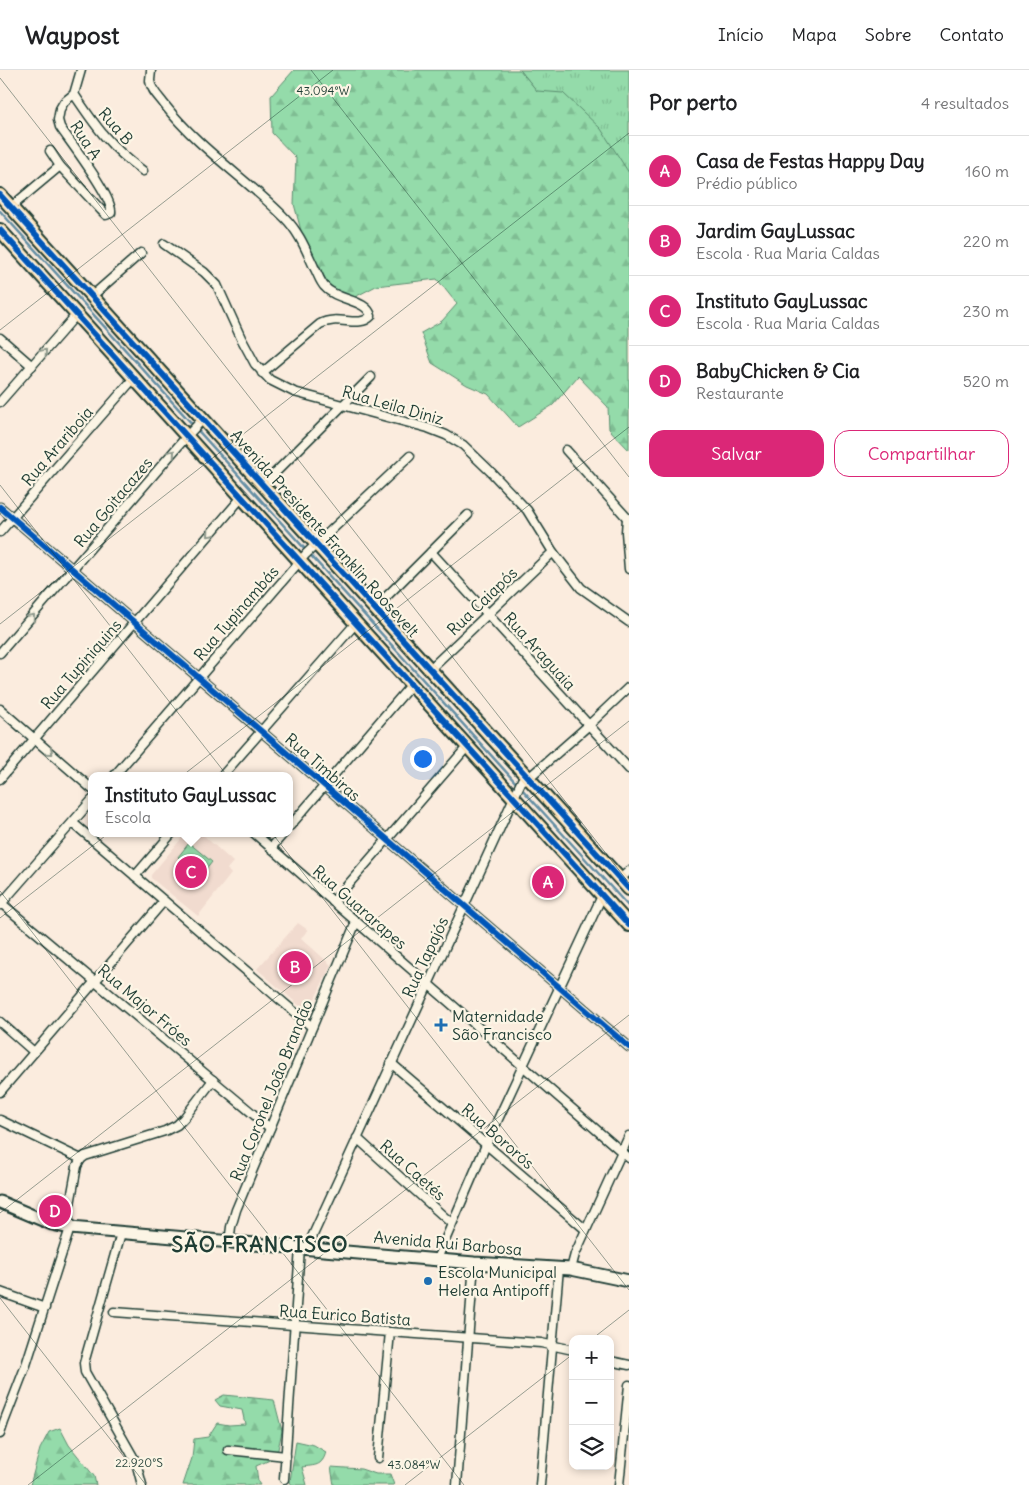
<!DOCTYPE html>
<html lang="pt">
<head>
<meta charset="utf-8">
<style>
	:root { --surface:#fff; --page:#f6f6f6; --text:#202124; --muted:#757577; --line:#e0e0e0; --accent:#db2777 }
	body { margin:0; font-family:Delius,sans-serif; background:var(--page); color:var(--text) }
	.controls { position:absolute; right:15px; bottom:15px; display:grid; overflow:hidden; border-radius:10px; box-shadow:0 2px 8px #0003 }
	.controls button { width:45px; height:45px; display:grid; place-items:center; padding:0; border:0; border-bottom:1px solid var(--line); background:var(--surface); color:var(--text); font:25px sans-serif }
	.you { position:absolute; left:422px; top:688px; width:18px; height:18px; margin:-12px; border:4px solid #fff; border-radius:50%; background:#1a73e8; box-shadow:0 0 0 8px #1a73e833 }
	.badge { display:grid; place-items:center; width:32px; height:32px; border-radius:50%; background:var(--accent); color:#fff; font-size:16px; font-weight:700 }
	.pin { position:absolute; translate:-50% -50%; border:2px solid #fff; box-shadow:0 1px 5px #0006 }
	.popup { position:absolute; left:88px; top:702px; width:205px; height:65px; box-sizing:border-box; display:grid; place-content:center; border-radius:10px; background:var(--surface); filter:drop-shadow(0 1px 4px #0005); font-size:16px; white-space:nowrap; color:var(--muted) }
	.popup b { font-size:19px; color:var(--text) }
	.popup::after { content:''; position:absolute; left:50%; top:100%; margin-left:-10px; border:10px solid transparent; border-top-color:var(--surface) }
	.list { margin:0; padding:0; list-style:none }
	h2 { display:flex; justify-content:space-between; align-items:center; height:65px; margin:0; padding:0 20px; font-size:21px }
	h2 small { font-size:16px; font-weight:400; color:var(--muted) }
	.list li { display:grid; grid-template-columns:32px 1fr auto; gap:15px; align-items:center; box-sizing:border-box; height:70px; padding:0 20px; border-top:1px solid var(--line) }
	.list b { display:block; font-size:19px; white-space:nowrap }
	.list p { margin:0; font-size:16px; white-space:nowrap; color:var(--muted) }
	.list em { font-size:16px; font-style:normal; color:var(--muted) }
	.actions { display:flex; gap:10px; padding:15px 20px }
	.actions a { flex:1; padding:11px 0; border:1px solid var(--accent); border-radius:15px; text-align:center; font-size:18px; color:var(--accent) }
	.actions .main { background:var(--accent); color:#fff }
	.icon { flex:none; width:28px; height:28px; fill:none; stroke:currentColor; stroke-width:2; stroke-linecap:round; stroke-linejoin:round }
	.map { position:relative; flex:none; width:629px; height:1415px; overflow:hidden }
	header { display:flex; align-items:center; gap:30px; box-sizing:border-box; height:70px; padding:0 25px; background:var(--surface); border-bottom:1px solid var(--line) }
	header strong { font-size:24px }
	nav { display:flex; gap:28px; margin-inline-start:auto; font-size:18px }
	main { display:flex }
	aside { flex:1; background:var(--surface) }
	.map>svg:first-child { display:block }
</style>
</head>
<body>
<header>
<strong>Waypost</strong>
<nav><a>Início</a><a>Mapa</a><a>Sobre</a><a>Contato</a></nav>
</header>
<main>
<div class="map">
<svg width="629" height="1415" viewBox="0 0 629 1415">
	<defs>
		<pattern id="grass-tufts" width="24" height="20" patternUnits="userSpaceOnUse" patternTransform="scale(1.25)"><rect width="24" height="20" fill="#94dbaa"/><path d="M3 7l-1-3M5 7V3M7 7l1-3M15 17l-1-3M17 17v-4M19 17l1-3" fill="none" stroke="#7fbd93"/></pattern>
		<pattern id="forest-firs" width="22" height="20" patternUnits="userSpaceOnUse" patternTransform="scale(1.25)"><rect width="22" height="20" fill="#94dbaa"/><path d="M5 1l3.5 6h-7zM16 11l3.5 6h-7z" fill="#7fbd93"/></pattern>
	</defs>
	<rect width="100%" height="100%" fill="#fbecde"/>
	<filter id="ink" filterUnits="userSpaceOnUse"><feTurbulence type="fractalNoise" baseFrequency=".02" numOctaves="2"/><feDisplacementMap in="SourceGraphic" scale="10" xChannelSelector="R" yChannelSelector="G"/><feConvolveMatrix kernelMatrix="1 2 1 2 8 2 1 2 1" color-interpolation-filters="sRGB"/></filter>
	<g filter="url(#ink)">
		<g fill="#f1dbcf">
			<polygon points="186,763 201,763 233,792 227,799 231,804 198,846 151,808 151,805"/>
			<polygon points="298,853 308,860 301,868 331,895 308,943 257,899"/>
		</g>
		<polygon fill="url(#grass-tufts)" stroke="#5a8c6f" points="520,0 629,0 629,103 537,21"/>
		<g fill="url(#forest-firs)" stroke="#5a8c6f">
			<polygon points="294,0 520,0 537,21 563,23 601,59 629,103 629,380 609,359 608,337 578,306 553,335 518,357 488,324 467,315 432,293 421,263 442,251 457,234 437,209 376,216 351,229 328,214 304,172 294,134 296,88 272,63 271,26"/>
			<polygon points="224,1325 274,1330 282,1361 277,1384 270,1390 256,1396 258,1412 260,1415 183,1415 192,1388 194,1369 208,1367 217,1353 229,1355 245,1354 242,1340 220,1336 215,1330"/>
			<polygon points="60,1358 69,1375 94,1406 96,1415 30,1415 40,1379 49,1362"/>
			<path d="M296 1371 314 1375 326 1382C322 1397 315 1395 302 1397L307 1415H292L290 1412Z"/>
			<polygon points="331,1397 361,1399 376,1404 390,1404 394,1415 334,1415"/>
		</g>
		<polygon fill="#94dbaa" stroke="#5a8c6f" points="189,773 212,792 201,806 178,787"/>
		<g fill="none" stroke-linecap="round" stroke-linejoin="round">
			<g stroke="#638ea4" stroke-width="2.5">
				<polyline points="0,141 517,714"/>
				<polyline points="521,718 629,837"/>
			</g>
			<defs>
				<g id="minor">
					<path d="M151 0C151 3 150 8 150 11 151 20 159 27 164 34 200 80 246 108 285 148 299 162 306 180 314 197 318 204 320 212 325 217 337 231 367 229 371 246 359 259 338 244 320 254L262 303"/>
					<path d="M74 24C96 57 110 77 143 101"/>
					<path d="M50 81 60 96 101 140 106 145 111 143C114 128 70 72 60 57L58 50 60 39 64 32 74 24 81 0"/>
					<polyline points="11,137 60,96"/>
					<polyline points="164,174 204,202 217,215 241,268 255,294 270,310 294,322 428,358 446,365 463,375 490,401 527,440 553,482 581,518 629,552"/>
					<polyline points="92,226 141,183"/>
					<polyline points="0,268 32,296"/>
					<polyline points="0,332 77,244"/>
					<polyline points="566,380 629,450"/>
					<polyline points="263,415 371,307"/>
					<polyline points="0,437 629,977"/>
					<polyline points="627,448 626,462 629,499"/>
					<polyline points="0,462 134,308"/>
					<polyline points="431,482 629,699"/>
					<polyline points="375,538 468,445"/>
					<polyline points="0,583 187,366 203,349"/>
					<polyline points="430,599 553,482"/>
					<polyline points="0,639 92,719"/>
					<polyline points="114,706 306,484 410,386"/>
					<polyline points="222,706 356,553"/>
					<polyline points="0,709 242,427"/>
					<polyline points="73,753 312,957"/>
					<polyline points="290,756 411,615"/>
					<polyline points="254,763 629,1088"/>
					<polyline points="271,778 284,763"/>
					<polyline points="135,806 172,763"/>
					<polyline points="620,809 629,801"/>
					<polyline points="333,832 467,677"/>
					<polyline points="1,833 270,1058"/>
					<polyline points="0,835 92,730"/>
					<polyline points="0,952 34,982"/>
					<polyline points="391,993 586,1160"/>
					<polyline points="0,1022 164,831"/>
					<polyline points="0,1050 81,1089"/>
					<polyline points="357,1068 451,1153"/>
					<polyline points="121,1163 84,1293 85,1302 136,1392 142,1415"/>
					<polyline points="229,1172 231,1157 236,1140 356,852"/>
					<polyline points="307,1178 522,710 532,705 589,655 629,617"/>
					<polyline points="437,1189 486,1075 602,826"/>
					<polyline points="571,1199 575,1184 629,1066"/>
					<polyline points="0,1222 45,1238"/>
					<polyline points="114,1242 541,1273 573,1280"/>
					<polyline points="610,1291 629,1295"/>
					<polyline points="0,1364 4,1352 26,1295 70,1158 68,1145 77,1096 81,1089 85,1086 165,1061 177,1055 184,1048 213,1010"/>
					<polyline points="228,1380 286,1386"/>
					<polyline points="378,1388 390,1262"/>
					<polyline points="284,1409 300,1178"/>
					<polyline points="457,1415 474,1193"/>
					<polyline points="540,1415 559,1198"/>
					<polyline points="619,1415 629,1315"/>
				</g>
				<polyline id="secondary" points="0,1132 52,1154 70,1158 474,1193 571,1199 629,1211"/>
				<g id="primary">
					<polyline points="0,125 629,819"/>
					<polyline points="0,160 629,855"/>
				</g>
			</defs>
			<use href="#minor" stroke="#1f3d34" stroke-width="11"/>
			<use href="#secondary" stroke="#1f3d34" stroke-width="15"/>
			<use href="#primary" stroke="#1f3d34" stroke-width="16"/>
			<use href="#minor" stroke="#fcf5e5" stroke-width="8"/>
			<use href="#secondary" stroke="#fcf5e5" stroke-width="11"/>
			<use href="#primary" stroke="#fcdcac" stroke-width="12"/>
			<defs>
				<g id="cycleway">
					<polyline points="0,125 629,819"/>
					<polyline points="0,160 629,855"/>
					<polyline points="0,437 629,977"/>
				</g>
			</defs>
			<use href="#cycleway" stroke="#fcf5e5" stroke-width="9"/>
			<use href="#cycleway" stroke="#0057b8" stroke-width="6"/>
		</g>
		<defs><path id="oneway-chevron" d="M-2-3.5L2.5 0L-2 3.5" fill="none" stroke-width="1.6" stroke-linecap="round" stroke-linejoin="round" transform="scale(1.25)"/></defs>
		<g stroke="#8e998c">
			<use href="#oneway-chevron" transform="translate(44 282) rotate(-49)"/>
			<use href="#oneway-chevron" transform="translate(172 383) rotate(-50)"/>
			<use href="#oneway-chevron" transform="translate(210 464) rotate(131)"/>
			<use href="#oneway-chevron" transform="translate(32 547) rotate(-49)"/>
			<use href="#oneway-chevron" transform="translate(50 682) rotate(41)"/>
		</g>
	</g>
	<path fill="none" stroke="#1f3d34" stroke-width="1" stroke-opacity="0.45" d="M311 0 629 407M0 8 629 813M0 260 333 0M0 415 629 1220M0 554 629 63M0 821 464 1415M0 848 629 357M0 1143 629 651M0 1228 146 1415M592 1269 629 1240M28 1415 629 945M405 1415 573 1284"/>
	<g fill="#1f6fb2" stroke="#fcf5e5" stroke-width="2">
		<path d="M438.5 947.5h5v5h5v5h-5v5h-5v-5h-5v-5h5z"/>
		<circle cx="428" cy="1211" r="5"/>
	</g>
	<g text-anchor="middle" stroke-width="4.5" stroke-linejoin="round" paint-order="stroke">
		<g font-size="16" fill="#1f3d34" stroke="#fcf5e5">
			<text transform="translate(116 56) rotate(49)" y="6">Rua B</text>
			<text transform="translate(86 70) rotate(57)" y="6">Rua A</text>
			<text transform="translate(393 335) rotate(16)" y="6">Rua Leila Diniz</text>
			<text transform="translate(57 376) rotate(-49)" y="6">Rua Arariboia</text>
			<text transform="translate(113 432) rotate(-50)" y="6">Rua Goitacazes</text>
			<text transform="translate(325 463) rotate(48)" y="6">Avenida Presidente Franklin Roosevelt</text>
			<text transform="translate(482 531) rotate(-44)" y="6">Rua Caiapós</text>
			<text transform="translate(236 543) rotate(-49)" y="6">Rua Tupinambás</text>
			<text transform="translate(540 581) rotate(48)" y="6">Rua Araguaia</text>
			<text transform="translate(81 594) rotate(-49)" y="6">Rua Tupiniquins</text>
			<text transform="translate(323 697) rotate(41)" y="6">Rua Timbiras</text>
			<text transform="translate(360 837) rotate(41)" y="6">Rua Guararapes</text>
			<text transform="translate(425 887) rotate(-65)" y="6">Rua Tapajós</text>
			<text transform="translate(145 935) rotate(40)" y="6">Rua Major Fróes</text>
			<text transform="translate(271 1020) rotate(-68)" y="6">Rua Coronel João Brandão</text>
			<text transform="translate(498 1066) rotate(41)" y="6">Rua Bororós</text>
			<text transform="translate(413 1100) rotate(42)" y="6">Rua Caetés</text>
			<text transform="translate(448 1173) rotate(5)" y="6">Avenida Rui Barbosa</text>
			<text transform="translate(345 1245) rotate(4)" y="6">Rua Eurico Batista</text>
		</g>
		<g font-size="16" fill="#1f3d34" stroke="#fcf5e5" text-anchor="start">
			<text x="452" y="952">Maternidade<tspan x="452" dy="18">São Francisco</tspan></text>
			<text x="438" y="1208">Escola Municipal<tspan x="438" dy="18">Helena Antipoff</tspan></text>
		</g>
		<g font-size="21" font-weight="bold" letter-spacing="1" fill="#1f3d34" stroke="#fcf5e5">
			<text x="260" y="1182">SÃO FRANCISCO</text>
		</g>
	</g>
	<g font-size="12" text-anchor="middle" fill="#1f3d34" stroke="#fcf5e5" stroke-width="4.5" stroke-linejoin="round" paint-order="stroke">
		<text x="323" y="25">43.094°W</text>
		<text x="139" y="1397">22.920°S</text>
		<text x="414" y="1399">43.084°W</text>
	</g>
</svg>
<div class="controls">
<button>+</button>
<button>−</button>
<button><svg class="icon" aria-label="layers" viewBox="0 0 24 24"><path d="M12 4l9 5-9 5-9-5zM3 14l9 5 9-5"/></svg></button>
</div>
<div class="you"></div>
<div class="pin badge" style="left:548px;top:812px">A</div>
<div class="pin badge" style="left:295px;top:897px">B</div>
<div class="pin badge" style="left:191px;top:802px">C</div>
<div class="popup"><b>Instituto GayLussac</b>Escola</div>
<div class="pin badge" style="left:55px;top:1141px">D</div>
</div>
<aside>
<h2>Por perto<small>4 resultados</small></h2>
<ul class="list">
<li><span class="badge">A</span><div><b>Casa de Festas Happy Day</b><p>Prédio público</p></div><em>160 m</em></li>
<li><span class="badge">B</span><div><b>Jardim GayLussac</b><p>Escola · Rua Maria Caldas</p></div><em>220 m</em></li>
<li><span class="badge">C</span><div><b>Instituto GayLussac</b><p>Escola · Rua Maria Caldas</p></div><em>230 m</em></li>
<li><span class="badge">D</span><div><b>BabyChicken &amp; Cia</b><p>Restaurante</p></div><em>520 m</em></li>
</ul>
<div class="actions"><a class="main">Salvar</a><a>Compartilhar</a></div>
</aside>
</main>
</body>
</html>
